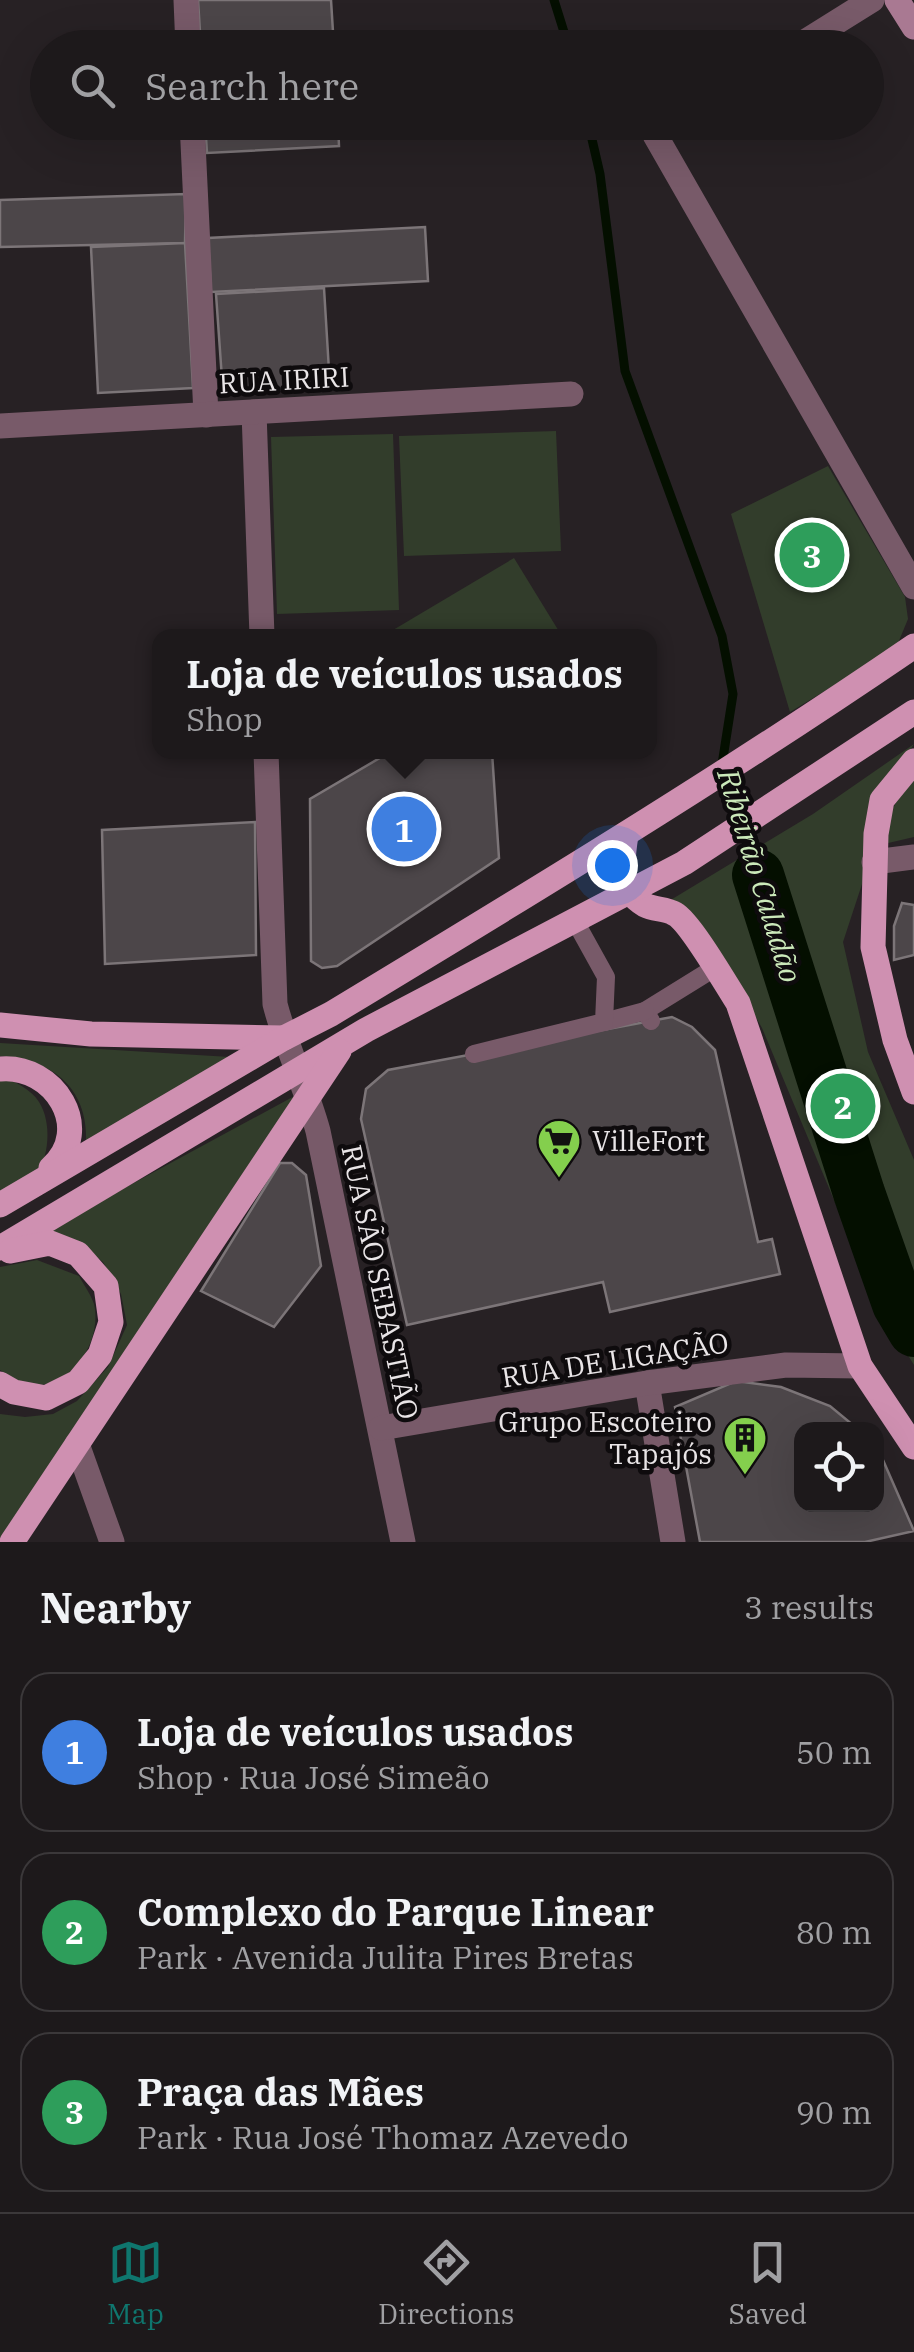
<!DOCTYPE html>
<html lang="en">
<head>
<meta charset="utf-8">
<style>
	:root { --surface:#1d191b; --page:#2a2628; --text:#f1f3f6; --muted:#a0a0a3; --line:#3b383a; --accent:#0f766e }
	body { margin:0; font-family:"IBM Plex Serif",serif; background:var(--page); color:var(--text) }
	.controls { position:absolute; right:30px; bottom:30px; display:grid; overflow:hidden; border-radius:20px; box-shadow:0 10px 40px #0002 }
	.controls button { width:90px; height:90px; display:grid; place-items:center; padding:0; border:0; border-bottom:2px solid var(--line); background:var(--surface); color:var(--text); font:50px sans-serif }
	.you { position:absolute; left:612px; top:865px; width:35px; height:35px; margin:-25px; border:8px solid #fff; border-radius:50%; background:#1a73e8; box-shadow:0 0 0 15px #1a73e833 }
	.badge { display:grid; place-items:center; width:65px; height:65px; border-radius:50%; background:var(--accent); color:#fff; font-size:32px; font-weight:700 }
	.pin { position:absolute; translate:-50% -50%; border:5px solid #fff; box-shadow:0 2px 10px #0006 }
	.popup { position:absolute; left:152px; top:629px; width:505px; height:130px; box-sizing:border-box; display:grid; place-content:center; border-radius:20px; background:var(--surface); filter:drop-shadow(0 2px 8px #0005); font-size:32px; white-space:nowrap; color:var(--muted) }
	.popup b { font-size:38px; color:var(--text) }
	.popup::after { content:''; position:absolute; left:50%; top:100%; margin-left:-20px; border:20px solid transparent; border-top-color:var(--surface) }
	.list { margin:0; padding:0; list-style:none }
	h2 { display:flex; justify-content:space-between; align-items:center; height:130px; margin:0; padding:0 40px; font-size:42px }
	h2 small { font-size:32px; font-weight:400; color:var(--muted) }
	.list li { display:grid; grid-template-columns:65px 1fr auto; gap:30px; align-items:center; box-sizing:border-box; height:160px; margin:0 20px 20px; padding:0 20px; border:2px solid var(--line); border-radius:30px }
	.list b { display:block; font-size:38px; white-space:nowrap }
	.list p { margin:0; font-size:32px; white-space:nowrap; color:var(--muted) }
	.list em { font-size:32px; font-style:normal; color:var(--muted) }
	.icon { flex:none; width:55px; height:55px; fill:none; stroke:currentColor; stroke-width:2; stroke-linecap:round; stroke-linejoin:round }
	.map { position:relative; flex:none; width:914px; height:1542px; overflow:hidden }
	.search { position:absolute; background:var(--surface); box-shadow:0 10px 40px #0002; left:30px; right:30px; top:30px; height:110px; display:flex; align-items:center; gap:25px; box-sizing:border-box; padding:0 35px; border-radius:55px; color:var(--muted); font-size:38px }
	.sheet { height:670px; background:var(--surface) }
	nav { display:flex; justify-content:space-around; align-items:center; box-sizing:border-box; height:140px; border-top:2px solid var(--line); background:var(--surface); font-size:28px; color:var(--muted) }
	nav a { display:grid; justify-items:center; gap:5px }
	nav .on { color:var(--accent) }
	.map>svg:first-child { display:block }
</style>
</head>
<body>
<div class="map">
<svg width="914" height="1542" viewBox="0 0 914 1542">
	<rect width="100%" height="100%" fill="#272124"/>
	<g fill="#323d2b">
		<polygon points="556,431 561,551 404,556 399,436"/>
		<polygon points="393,434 399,610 277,614 271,437"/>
		<polygon points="828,466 905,597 908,619 896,648 790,712 731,514"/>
		<polygon points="514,558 560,633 555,636 383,636"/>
		<polygon points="914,744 874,806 865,875 843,942 868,1052 914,1160 914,1365 880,1310 762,1028 716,947 664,904 813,814"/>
		<polygon points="914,773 914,837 884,844 891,811"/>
		<path d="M0 1043 230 1057 86 1147C90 1090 55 1060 0 1056Z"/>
		<path d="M0 1076C14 1081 31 1089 39 1102 52 1122 50 1159 34 1177 27 1186 10 1192 0 1198Z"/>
		<polygon points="300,1093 0,1542 0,1414 25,1417 53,1414 77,1401 108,1367 127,1325 121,1294 103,1262 76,1240 47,1230"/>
		<path d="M37 1260 79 1276C84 1285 91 1295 94 1304 103 1341 70 1392 29 1384 20 1383 8 1375 0 1370V1267Z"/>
	</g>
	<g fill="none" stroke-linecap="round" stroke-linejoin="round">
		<g stroke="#040f00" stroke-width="9">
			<polyline points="554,0 569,48"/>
			<polyline points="588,122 600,174 625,371 722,636 733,694 721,771 758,875"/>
		</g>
		<polyline stroke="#040f00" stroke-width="52" points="758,875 859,1193 898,1304 914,1331"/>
	</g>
	<g fill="#4c4649" stroke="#7c7578" stroke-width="2.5">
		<polygon points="198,0 331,0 334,48 201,48"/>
		<polygon points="205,122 338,122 339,146 207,153"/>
		<polygon points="186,194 185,243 0,247 0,200"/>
		<polygon points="425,227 428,281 211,292 208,238"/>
		<polygon points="185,243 193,388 98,393 91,247"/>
		<polygon points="324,288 330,387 223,393 216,294"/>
		<polygon points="390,752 492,752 499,858 337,966 322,968 311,961 310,799"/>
		<polygon points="255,822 256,955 105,964 102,830"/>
		<polygon points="902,903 914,905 914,955 894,960 894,926"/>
		<polygon points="672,1017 692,1027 715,1050 758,1242 772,1239 780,1274 610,1312 603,1282 407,1325 361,1119 366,1089 388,1070"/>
		<polygon points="280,1163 292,1163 306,1175 321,1266 274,1327 201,1291"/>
		<polygon points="736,1381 781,1387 830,1406 859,1430 802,1430 802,1504 876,1504 876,1444 914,1531 865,1542 700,1542 675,1407"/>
	</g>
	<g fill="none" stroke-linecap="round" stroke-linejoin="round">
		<g stroke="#785a69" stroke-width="18">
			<polyline points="651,1021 645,1011 716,967"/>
			<polyline points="604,1022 645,1011"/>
			<polyline points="474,1054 604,1022 606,977 575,921"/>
		</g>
		<g stroke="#785a69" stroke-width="25">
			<polyline points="186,0 188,48"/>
			<polyline points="795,48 872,0"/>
			<polyline points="192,122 206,415"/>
			<polyline points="675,122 655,135 914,587"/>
			<polyline points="254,412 262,636"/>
			<polyline points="0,426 571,394"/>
			<path d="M266 752 275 1004C286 1047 306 1087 318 1131L403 1542"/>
			<polyline points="874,862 914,857"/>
			<polyline points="647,1383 673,1542"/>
			<polyline points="381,1428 647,1383 786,1365 860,1366"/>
			<polyline points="77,1444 112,1542"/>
		</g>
		<polyline stroke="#a97992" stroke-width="25" points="897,0 914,27"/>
		<g stroke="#cf90b1" stroke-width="25">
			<polyline points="914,761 882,800 876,834 873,947 895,1040 914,1092"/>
			<path d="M626 835C622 860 618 890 645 905 654 910 666 908 675 914 690 922 727 986 738 1003L860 1366 914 1447"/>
			<polyline points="0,1025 91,1034 284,1038"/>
			<path d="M0 1069C54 1064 95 1129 51 1168"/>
			<path d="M0 1205 284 1038 331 1014C528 895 724 776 914 646"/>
			<polyline points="0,1248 366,1030 684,863 914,712"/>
			<polyline points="0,1384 14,1392 46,1398 78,1382 100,1355 111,1322 106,1286 78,1254 50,1243 10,1251"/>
			<polyline points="12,1542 339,1051"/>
		</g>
	</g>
	<defs>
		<symbol id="supermarket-pin" viewBox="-11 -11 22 30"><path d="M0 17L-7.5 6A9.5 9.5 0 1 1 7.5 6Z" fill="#84cf4d" stroke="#0e0b0d"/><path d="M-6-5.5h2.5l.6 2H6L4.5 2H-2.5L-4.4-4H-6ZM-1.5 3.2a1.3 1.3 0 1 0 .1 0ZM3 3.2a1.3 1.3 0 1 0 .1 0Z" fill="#111"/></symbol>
		<symbol id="building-pin" viewBox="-11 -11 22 30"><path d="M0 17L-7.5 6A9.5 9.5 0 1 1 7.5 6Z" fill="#84cf4d" stroke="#0e0b0d"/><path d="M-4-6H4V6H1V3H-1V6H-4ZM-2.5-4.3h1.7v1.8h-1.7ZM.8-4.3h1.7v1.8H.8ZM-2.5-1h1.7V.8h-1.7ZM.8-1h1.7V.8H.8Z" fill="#111"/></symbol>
	</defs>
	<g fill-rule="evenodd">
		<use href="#supermarket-pin" x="534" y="1116" width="50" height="68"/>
		<use href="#building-pin" x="720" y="1413" width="50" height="68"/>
	</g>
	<g text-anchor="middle" stroke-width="9" stroke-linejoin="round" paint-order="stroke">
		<g font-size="28" fill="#e9e5e7" stroke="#0e0b0d">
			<text transform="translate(284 380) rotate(-3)" y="10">RUA IRIRI</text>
			<text transform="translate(380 1282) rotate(78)" y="10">RUA SÃO SEBASTIÃO</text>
			<text transform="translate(615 1360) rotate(-9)" y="10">RUA DE LIGAÇÃO</text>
		</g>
		<g font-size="28" fill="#e9e5e7" stroke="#0e0b0d" text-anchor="start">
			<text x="592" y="1151">VilleFort</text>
			<text x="712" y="1432" text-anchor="end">Grupo Escoteiro<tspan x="712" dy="32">Tapajós</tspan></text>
		</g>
		<g font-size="30" font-style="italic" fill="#cbe9ba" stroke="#0e0b0d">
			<text transform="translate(759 876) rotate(73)" y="10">Ribeirão Caladão</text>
		</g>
	</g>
</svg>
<div class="controls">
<button><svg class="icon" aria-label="locate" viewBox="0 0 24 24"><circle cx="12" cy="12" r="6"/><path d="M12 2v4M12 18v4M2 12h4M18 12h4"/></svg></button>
</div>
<div class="you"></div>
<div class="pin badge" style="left:404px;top:829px;background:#3f7fe0">1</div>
<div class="popup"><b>Loja de veículos usados</b>Shop</div>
<div class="pin badge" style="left:843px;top:1106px;background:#2e9e5b">2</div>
<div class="pin badge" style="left:812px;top:555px;background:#2e9e5b">3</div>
<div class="search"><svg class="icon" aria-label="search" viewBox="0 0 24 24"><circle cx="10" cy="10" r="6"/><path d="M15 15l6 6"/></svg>Search here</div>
</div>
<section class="sheet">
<h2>Nearby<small>3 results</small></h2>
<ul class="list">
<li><span class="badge" style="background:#3f7fe0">1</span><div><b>Loja de veículos usados</b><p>Shop · Rua José Simeão</p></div><em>50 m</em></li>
<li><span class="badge" style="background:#2e9e5b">2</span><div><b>Complexo do Parque Linear</b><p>Park · Avenida Julita Pires Bretas</p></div><em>80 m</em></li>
<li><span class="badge" style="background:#2e9e5b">3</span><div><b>Praça das Mães</b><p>Park · Rua José Thomaz Azevedo</p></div><em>90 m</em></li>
</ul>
</section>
<nav>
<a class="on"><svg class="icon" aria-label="map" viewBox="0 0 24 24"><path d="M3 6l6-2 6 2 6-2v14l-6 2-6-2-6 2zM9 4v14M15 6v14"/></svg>Map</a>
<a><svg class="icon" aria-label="directions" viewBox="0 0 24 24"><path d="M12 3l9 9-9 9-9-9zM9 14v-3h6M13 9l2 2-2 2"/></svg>Directions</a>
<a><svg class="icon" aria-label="saved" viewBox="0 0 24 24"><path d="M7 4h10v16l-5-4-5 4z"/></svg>Saved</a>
</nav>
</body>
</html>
